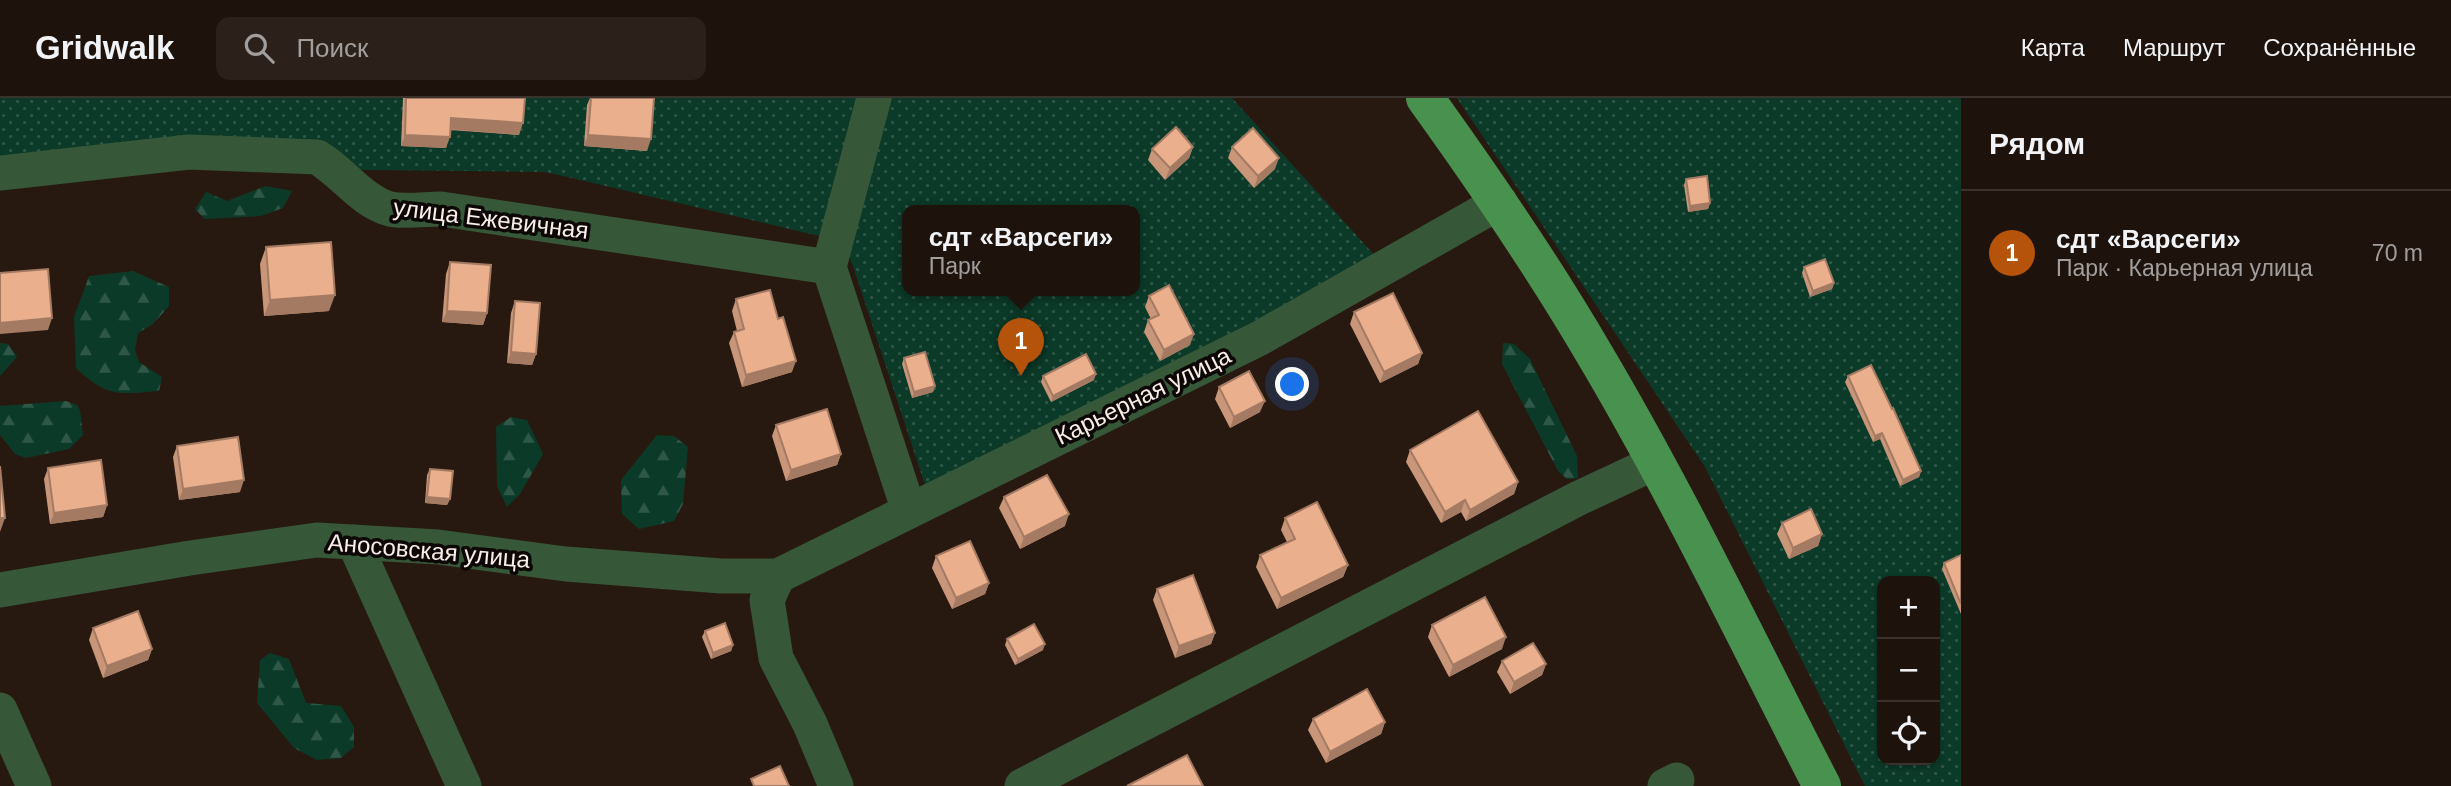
<!DOCTYPE html>
<html lang="ru">
<head>
<meta charset="utf-8">
<style>
	:root { --surface:#1e130c; --page:#2b201a; --text:#f1f3f6; --muted:#a19e9d; --line:#3c322d; --accent:#b45309 }
	body { margin:0; font-family:Helvetica,sans-serif; background:var(--page); color:var(--text) }
	.controls { position:absolute; right:21px; bottom:21px; display:grid; overflow:hidden; border-radius:14px; box-shadow:0 2px 5px #0004 }
	.controls button { width:63px; height:63px; display:grid; place-items:center; padding:0; border:0; border-bottom:2px solid var(--line); background:var(--surface); color:var(--text); font:35px sans-serif }
	.you { position:absolute; left:1293px; top:287px; width:24px; height:24px; margin:-18px; border:5px solid #fff; border-radius:50%; background:#1a73e8; box-shadow:0 0 0 10px #1a73e833 }
	.badge { display:grid; place-items:center; width:46px; height:46px; border-radius:50%; background:var(--accent); color:#fff; font-size:23px; font-weight:700 }
	.pin { position:absolute; translate:-50% -58px; filter:drop-shadow(0 2px 4px #0008) }
	.pin::after { content:''; position:absolute; top:37px; width:24px; height:21px; background:inherit; clip-path:polygon(0 0,100% 0,50% 100%) }
	.popup { position:absolute; left:902px; top:107px; width:238px; height:91px; box-sizing:border-box; display:grid; place-content:center; border-radius:14px; background:var(--surface); filter:drop-shadow(0 2px 5px #0005); font-size:23px; white-space:nowrap; color:var(--muted) }
	.popup b { font-size:26px; color:var(--text) }
	.popup::after { content:''; position:absolute; left:50%; top:100%; margin-left:-14px; border:14px solid transparent; border-top-color:var(--surface) }
	.list { margin:0; padding:0; list-style:none }
	h2 { display:flex; justify-content:space-between; align-items:center; height:91px; margin:0; padding:0 28px; font-size:30px }
	h2 small { font-size:23px; font-weight:400; color:var(--muted) }
	.list li { display:grid; grid-template-columns:46px 1fr auto; gap:21px; align-items:center; box-sizing:border-box; height:126px; padding:0 28px; border-top:2px solid var(--line) }
	.list b { display:block; font-size:26px; white-space:nowrap }
	.list p { margin:0; font-size:23px; white-space:nowrap; color:var(--muted) }
	.list em { font-size:23px; font-style:normal; color:var(--muted) }
	.icon { flex:none; width:38px; height:38px; fill:none; stroke:currentColor; stroke-width:2; stroke-linecap:round; stroke-linejoin:round }
	.map { position:relative; flex:none; width:1961px; height:688px; overflow:hidden }
	header { display:flex; align-items:center; gap:42px; box-sizing:border-box; height:98px; padding:0 35px; background:var(--surface); border-bottom:2px solid var(--line) }
	header strong { font-size:33px }
	nav { display:flex; gap:38px; margin-inline-start:auto; font-size:24px }
	.search { width:490px; height:63px; background:var(--page); display:flex; align-items:center; gap:18px; box-sizing:border-box; padding:0 24px; border-radius:14px; color:var(--muted); font-size:26px }
	main { display:flex }
	aside { flex:1; background:var(--surface) }
	.map>svg:first-child { display:block }
</style>
</head>
<body>
<header>
<strong>Gridwalk</strong>
<div class="search"><svg class="icon" aria-label="search" viewBox="0 0 24 24"><circle cx="10" cy="10" r="6"/><path d="M15 15l6 6"/></svg>Поиск</div>
<nav><a>Карта</a><a>Маршрут</a><a>Сохранённые</a></nav>
</header>
<main>
<div class="map">
<svg width="1961" height="688" viewBox="0 0 1961 688">
	<defs>
		<pattern id="grass-dots" width="8" height="8" patternUnits="userSpaceOnUse" patternTransform="scale(1.75)"><rect width="8" height="8" fill="#0b3a28"/><path d="M2 2h.1M6 6h.1" fill="none" stroke="#2f5747" stroke-width="1.8" stroke-linecap="round"/></pattern>
		<pattern id="forest-firs" width="22" height="20" patternUnits="userSpaceOnUse" patternTransform="scale(1.75)"><rect width="22" height="20" fill="#0b3a28"/><path d="M5 1l3.5 6h-7zM16 11l3.5 6h-7z" fill="#2f5747"/></pattern>
	</defs>
	<rect width="100%" height="100%" fill="#281910"/>
	<g fill="url(#grass-dots)" fill-rule="evenodd">
		<path d="M0 0H1232L1376 159 928 396 845 144 546 74 199 70 0 88ZM907 112H1135V192H907Z"/>
		<path d="M1457 0H1961V688H1865L1705 369ZM1882 483H1935V662H1882Z"/>
	</g>
	<g fill="url(#forest-firs)">
		<polygon points="266,88 292,93 283,110 261,118 205,121 195,111 206,94 227,103"/>
		<path d="M133 173 169 189V208L153 226 138 235 135 252 139 264 162 279 159 293C118 296 108 300 76 270L74 219 89 178Z"/>
		<polygon points="0,245 8,246 17,259 0,278"/>
		<polygon points="1503,245 1514,246 1530,261 1577,358 1578,380 1567,381 1558,373 1502,266"/>
		<polygon points="66,303 77,307 80,312 83,337 69,351 26,360 15,356 0,337 0,308"/>
		<polygon points="511,319 527,322 543,356 520,396 507,409 497,388 496,329"/>
		<polygon points="657,337 674,338 688,349 683,406 674,423 639,431 622,416 621,382"/>
		<polygon points="270,555 289,561 306,605 341,608 354,629 354,649 341,660 317,662 294,650 257,605 260,562"/>
	</g>
	<g fill="none" stroke-linecap="round" stroke-linejoin="round">
		<g stroke="#365738" stroke-width="35">
			<polyline points="874,0 829,169 909,413"/>
			<path d="M0 75 189 54 317 59C343 74 361 103 390 111 405 114 425 111 441 111L829 169"/>
			<polyline points="354,444 464,688"/>
			<polyline points="778,478 767,502 776,560 810,626 836,688"/>
			<polyline points="0,492 190,460 317,442 438,449 566,466 721,478 778,478 1260,240 1500,104"/>
			<polyline points="0,612 34,688"/>
			<polyline points="1022,688 1579,400 1656,364"/>
			<polyline points="1665,688 1677,682"/>
		</g>
		<path stroke="#49914f" stroke-width="38" d="M1425 0C1484 82 1541 165 1592 252 1676 393 1747 542 1822 688"/>
	</g>
	<g fill="#c99679">
		<polygon points="403,0 525,0 519,37 450,32 446,50 401,48"/>
		<polygon points="590,0 654,0 647,53 584,48 587,7"/>
		<polygon points="1193,49 1189,60 1165,82 1148,62 1152,51"/>
		<polygon points="1232,49 1275,71 1254,90 1228,60"/>
		<polygon points="1686,81 1710,105 1708,111 1688,114 1684,87"/>
		<polygon points="266,149 329,213 264,218 260,166"/>
		<polygon points="450,164 487,215 483,227 442,224 446,176"/>
		<polygon points="1804,169 1834,185 1832,191 1810,199 1802,175"/>
		<polygon points="1149,198 1190,247 1160,263 1144,234 1148,222 1151,221 1145,209"/>
		<polygon points="736,201 792,274 742,289 729,245 734,234 737,233 732,213"/>
		<polygon points="515,203 536,256 532,267 507,265 511,215"/>
		<polygon points="1354,214 1422,255 1418,266 1380,285 1350,226"/>
		<polygon points="904,260 935,288 933,294 912,300 902,266"/>
		<polygon points="1043,278 1094,282 1051,304 1041,284"/>
		<polygon points="1848,278 1921,373 1919,379 1900,388 1880,341 1873,344 1845,284"/>
		<polygon points="1219,289 1260,314 1230,330 1215,301"/>
		<polygon points="776,327 841,356 837,367 786,383 772,338"/>
		<polygon points="177,348 240,394 179,402 173,359"/>
		<polygon points="1410,352 1518,384 1514,396 1466,423 1461,414 1441,425 1406,364"/>
		<polygon points="48,370 107,407 103,419 50,426 44,381"/>
		<polygon points="430,371 450,401 447,407 425,405 427,377"/>
		<polygon points="1004,399 1065,428 1020,451 999,410"/>
		<polygon points="1285,420 1348,467 1343,479 1277,511 1256,469 1260,457 1287,444 1281,432"/>
		<polygon points="1782,425 1822,436 1818,448 1789,461 1777,436"/>
		<polygon points="1961,457 1961,516 1942,471 1944,465"/>
		<polygon points="936,458 989,485 985,496 952,511 932,470"/>
		<polygon points="1157,491 1215,535 1211,546 1175,560 1153,502"/>
		<polygon points="1432,527 1502,551 1449,579 1428,539"/>
		<polygon points="93,530 152,551 148,562 103,580 89,542"/>
		<polygon points="705,533 733,547 731,553 711,561 702,539"/>
		<polygon points="1007,541 1043,552 1015,567 1005,547"/>
		<polygon points="1502,563 1546,566 1542,577 1510,596 1497,574"/>
		<polygon points="1313,621 1385,624 1381,636 1326,665 1308,632"/>
	</g>
	<g fill="#a47a63">
		<polygon points="451,20 523,25 519,37 447,31"/>
		<polygon points="405,37 450,39 446,50 401,48"/>
		<polygon points="588,37 651,41 647,53 584,48"/>
		<polygon points="1193,49 1189,60 1165,82 1170,70"/>
		<polygon points="1279,60 1275,71 1254,90 1258,78"/>
		<polygon points="1710,105 1708,111 1688,114 1690,108"/>
		<polygon points="1834,185 1832,191 1810,199 1813,193"/>
		<polygon points="335,197 329,213 264,218 270,202"/>
		<polygon points="447,213 487,215 483,227 442,224"/>
		<polygon points="52,220 48,232 0,236 0,225"/>
		<polygon points="1194,236 1190,247 1160,263 1164,252"/>
		<polygon points="511,254 536,256 532,267 507,265"/>
		<polygon points="1422,255 1418,266 1380,285 1384,274"/>
		<polygon points="796,263 792,274 742,289 746,277"/>
		<polygon points="1096,276 1094,282 1051,304 1053,298"/>
		<polygon points="935,288 933,294 912,300 914,294"/>
		<polygon points="1265,303 1260,314 1230,330 1234,319"/>
		<polygon points="1882,335 1880,341 1873,344 1875,338"/>
		<polygon points="841,356 837,367 786,383 791,372"/>
		<polygon points="1921,373 1919,379 1900,388 1903,382"/>
		<polygon points="244,382 240,394 179,402 183,391"/>
		<polygon points="1518,384 1514,396 1466,423 1470,412"/>
		<polygon points="427,399 450,401 447,407 425,405"/>
		<polygon points="1465,402 1461,414 1441,425 1445,414"/>
		<polygon points="107,407 103,419 50,426 54,415"/>
		<polygon points="1069,416 1065,428 1020,451 1024,439"/>
		<polygon points="0,420 5,420 0,434"/>
		<polygon points="1822,436 1818,448 1789,461 1793,450"/>
		<polygon points="1348,467 1343,479 1277,511 1281,500"/>
		<polygon points="989,485 985,496 952,511 956,500"/>
		<polygon points="1215,535 1211,546 1175,560 1179,548"/>
		<polygon points="1506,539 1502,551 1449,579 1453,567"/>
		<polygon points="1045,546 1043,552 1015,567 1018,561"/>
		<polygon points="733,547 731,553 711,561 713,555"/>
		<polygon points="152,551 148,562 103,580 107,568"/>
		<polygon points="1546,566 1542,577 1510,596 1514,584"/>
		<polygon points="1385,624 1381,636 1326,665 1330,654"/>
	</g>
	<g fill="#eaaf8d" stroke="#a47a63" stroke-width="2">
		<polygon points="406,0 525,0 523,25 451,20 450,39 405,37"/>
		<polygon points="591,0 654,0 651,41 588,37"/>
		<polygon points="1176,29 1193,49 1170,70 1152,51"/>
		<polygon points="1253,30 1279,60 1258,78 1232,49"/>
		<polygon points="1707,78 1710,105 1690,108 1686,81"/>
		<polygon points="331,144 335,197 270,202 266,149"/>
		<polygon points="1825,161 1834,185 1813,193 1804,169"/>
		<polygon points="450,164 491,167 487,215 447,213"/>
		<polygon points="48,171 52,220 0,225 0,175"/>
		<polygon points="1169,187 1194,236 1164,252 1148,222 1159,217 1149,198"/>
		<polygon points="770,192 778,221 783,219 796,263 746,277 734,234 744,231 736,201"/>
		<polygon points="1393,195 1422,255 1384,274 1354,214"/>
		<polygon points="515,203 540,205 536,256 511,254"/>
		<polygon points="925,254 935,288 914,294 904,260"/>
		<polygon points="1086,256 1096,276 1053,298 1043,278"/>
		<polygon points="1871,267 1892,311 1893,310 1921,373 1903,382 1882,335 1875,338 1848,278"/>
		<polygon points="1249,273 1265,303 1234,319 1219,289"/>
		<polygon points="827,311 841,356 791,372 776,327"/>
		<polygon points="1478,313 1518,384 1470,412 1465,402 1445,414 1410,352"/>
		<polygon points="238,339 244,382 183,391 177,348"/>
		<polygon points="101,362 107,407 54,415 48,370"/>
		<polygon points="0,368 5,420 0,420"/>
		<polygon points="430,371 453,373 450,401 427,399"/>
		<polygon points="1047,377 1069,416 1024,439 1004,399"/>
		<polygon points="1317,404 1348,467 1281,500 1260,457 1295,441 1285,420"/>
		<polygon points="1811,411 1822,436 1793,450 1782,425"/>
		<polygon points="970,443 989,485 956,500 936,458"/>
		<polygon points="1961,457 1961,506 1944,465"/>
		<polygon points="1193,477 1215,535 1179,548 1157,491"/>
		<polygon points="1485,499 1506,539 1453,567 1432,527"/>
		<polygon points="138,513 152,551 107,568 93,530"/>
		<polygon points="725,525 733,547 713,555 705,533"/>
		<polygon points="1034,526 1045,546 1018,561 1007,541"/>
		<polygon points="1533,545 1546,566 1514,584 1502,563"/>
		<polygon points="1367,591 1385,624 1330,654 1313,621"/>
		<polygon points="1187,657 1203,688 1127,688"/>
		<polygon points="780,668 789,688 754,688 751,681"/>
	</g>
	<g text-anchor="middle" stroke-width="7" stroke-linejoin="round" paint-order="stroke">
		<g font-size="24" fill="#f9ede7" stroke="#0c0604">
			<text transform="translate(491 121) rotate(7)" y="8">улица Ежевичная</text>
			<text transform="translate(1143 298) rotate(-26)" y="8">Карьерная улица</text>
			<text transform="translate(429 453) rotate(5)" y="8">Аносовская улица</text>
		</g>
	</g>
</svg>
<div class="controls">
<button>+</button>
<button>−</button>
<button><svg class="icon" aria-label="locate" viewBox="0 0 24 24"><circle cx="12" cy="12" r="6"/><path d="M12 2v4M12 18v4M2 12h4M18 12h4"/></svg></button>
</div>
<div class="you"></div>
<div class="pin badge" style="left:1021px;top:278px">1</div>
<div class="popup"><b>сдт «Варсеги»</b>Парк</div>
</div>
<aside>
<h2>Рядом<small></small></h2>
<ul class="list">
<li><span class="badge">1</span><div><b>сдт «Варсеги»</b><p>Парк · Карьерная улица</p></div><em>70 m</em></li>
</ul>
</aside>
</main>
</body>
</html>
